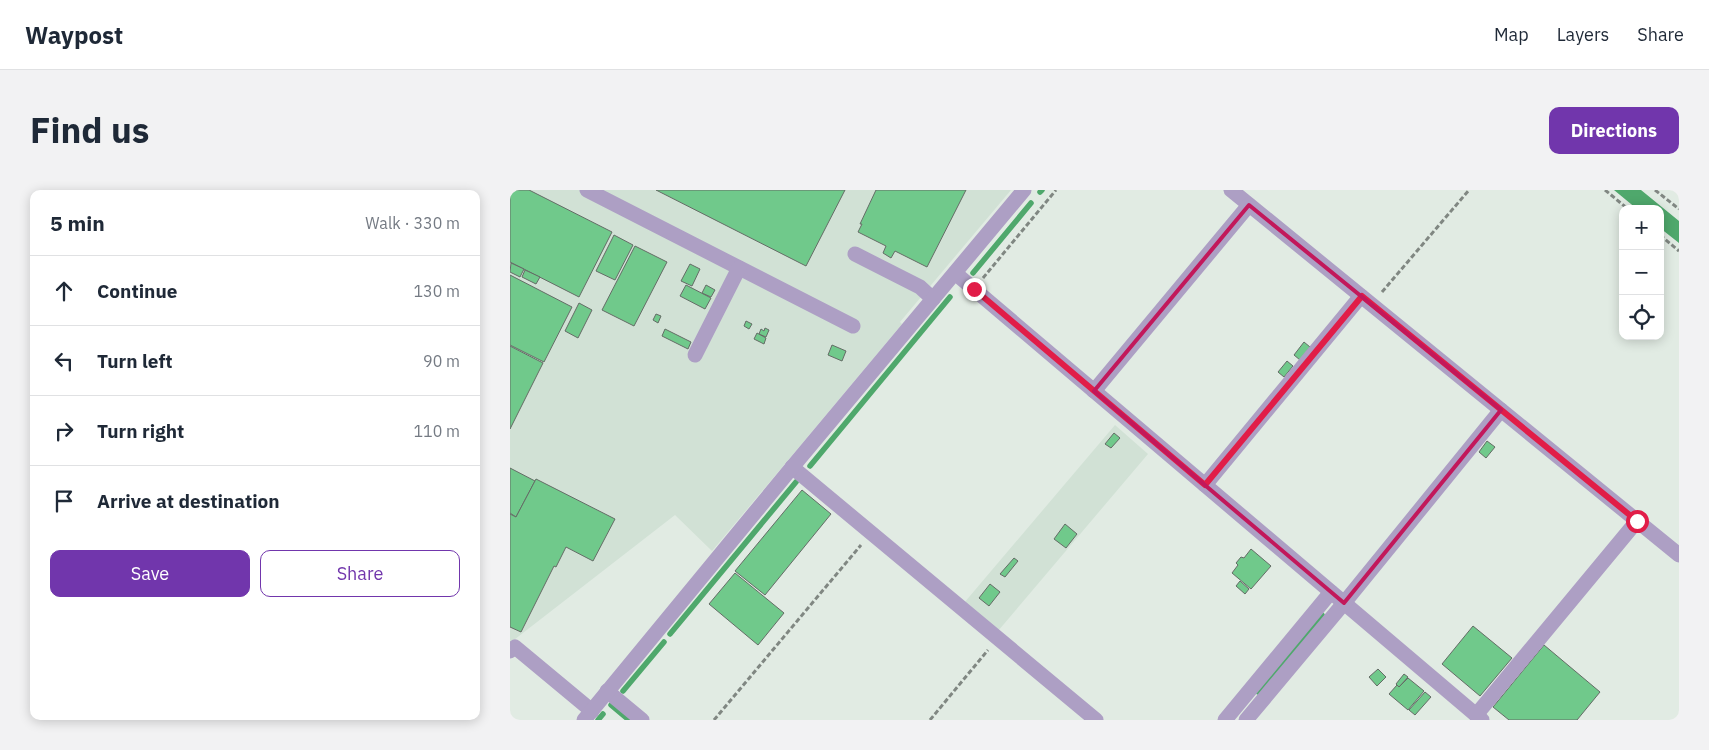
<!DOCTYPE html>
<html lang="en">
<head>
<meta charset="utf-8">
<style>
	:root { --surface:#fff; --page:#f2f2f3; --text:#1f2937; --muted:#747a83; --line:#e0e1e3; --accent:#7136ac }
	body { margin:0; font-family:"IBM Plex Sans",sans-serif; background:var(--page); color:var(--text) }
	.controls { position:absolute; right:15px; top:15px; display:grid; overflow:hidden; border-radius:10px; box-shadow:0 2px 12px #0003 }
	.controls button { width:45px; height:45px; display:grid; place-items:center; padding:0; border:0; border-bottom:1px solid var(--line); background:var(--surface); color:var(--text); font:25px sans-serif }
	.stop { position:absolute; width:15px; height:15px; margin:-11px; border:4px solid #e11d48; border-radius:50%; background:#fff }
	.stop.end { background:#e11d48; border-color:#fff; box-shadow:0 1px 5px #0008 }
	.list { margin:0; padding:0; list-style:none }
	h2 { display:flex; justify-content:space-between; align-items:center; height:65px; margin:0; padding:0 20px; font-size:21px }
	h2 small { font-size:16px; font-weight:400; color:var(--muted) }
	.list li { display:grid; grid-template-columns:32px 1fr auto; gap:15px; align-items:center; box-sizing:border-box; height:70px; padding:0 20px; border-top:1px solid var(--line) }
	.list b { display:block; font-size:19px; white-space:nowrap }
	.list em { font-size:16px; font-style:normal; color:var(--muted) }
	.actions { display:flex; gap:10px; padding:15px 20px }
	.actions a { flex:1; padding:11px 0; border:1px solid var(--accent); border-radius:10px; text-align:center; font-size:18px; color:var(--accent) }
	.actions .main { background:var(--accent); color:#fff }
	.icon { flex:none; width:28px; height:28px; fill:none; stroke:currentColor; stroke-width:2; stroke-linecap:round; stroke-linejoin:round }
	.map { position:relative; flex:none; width:1169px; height:530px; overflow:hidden; border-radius:10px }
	header { display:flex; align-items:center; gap:30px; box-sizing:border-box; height:70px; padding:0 25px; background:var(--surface); border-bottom:1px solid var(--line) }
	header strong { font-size:24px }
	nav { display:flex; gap:28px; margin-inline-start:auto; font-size:18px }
	.intro { display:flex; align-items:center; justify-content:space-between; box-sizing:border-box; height:120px; padding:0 30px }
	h1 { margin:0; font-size:35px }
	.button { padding:12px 22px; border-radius:10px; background:var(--accent); color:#fff; font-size:18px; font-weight:700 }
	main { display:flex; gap:30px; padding:0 30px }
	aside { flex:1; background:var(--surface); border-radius:10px; box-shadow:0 2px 12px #0003 }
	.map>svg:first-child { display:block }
</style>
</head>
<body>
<header>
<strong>Waypost</strong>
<nav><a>Map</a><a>Layers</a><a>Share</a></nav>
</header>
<div class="intro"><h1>Find us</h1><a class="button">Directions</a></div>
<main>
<aside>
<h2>5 min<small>Walk · 330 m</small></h2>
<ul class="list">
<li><svg class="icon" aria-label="ahead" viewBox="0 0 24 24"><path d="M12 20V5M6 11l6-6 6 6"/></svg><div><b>Continue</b></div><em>130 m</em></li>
<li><svg class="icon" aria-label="left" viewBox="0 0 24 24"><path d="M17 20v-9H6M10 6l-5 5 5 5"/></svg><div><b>Turn left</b></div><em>90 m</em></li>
<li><svg class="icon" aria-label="right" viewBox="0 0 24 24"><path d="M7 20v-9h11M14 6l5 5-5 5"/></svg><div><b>Turn right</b></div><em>110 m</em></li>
<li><svg class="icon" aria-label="arrive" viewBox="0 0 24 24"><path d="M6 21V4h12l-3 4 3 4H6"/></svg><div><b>Arrive at destination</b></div></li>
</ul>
<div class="actions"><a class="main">Save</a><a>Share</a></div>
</aside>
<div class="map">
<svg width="1169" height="530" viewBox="0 0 1169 530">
	<rect width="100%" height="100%" fill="#e1ebe3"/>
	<g fill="#d1e1d5">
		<polygon points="0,0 501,0 390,132 392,134 202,361 165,325 0,453"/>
		<polygon points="605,235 638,264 488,441 454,413"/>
	</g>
	<polygon fill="#4fa86c" points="1104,0 1131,0 1169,31 1169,53 1150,38 1150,19 1127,19"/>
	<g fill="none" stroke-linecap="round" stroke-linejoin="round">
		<g stroke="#4fa86c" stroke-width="5.5">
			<polyline points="530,2 532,0"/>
			<polyline points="463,83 521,13"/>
			<polyline points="300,276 440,107"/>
			<polyline points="160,444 286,292"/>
			<polyline points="113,501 154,452"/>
			<polyline points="748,502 812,425"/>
			<polyline points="101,515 119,530"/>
			<polyline points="88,530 93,524"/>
		</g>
	</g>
	<g fill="#70c98b" stroke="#646c66">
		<polygon points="0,0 19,0 102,42 69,107 0,72"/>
		<polygon points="146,0 335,0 296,76"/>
		<polygon points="366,0 456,0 417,77 385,61 381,68 373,63 376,56 348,42 352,34 350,34"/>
		<polygon points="104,45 123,55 105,90 86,81"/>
		<polygon points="125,56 157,72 124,136 92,120"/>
		<polygon points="1,73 14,79 10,87 0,82"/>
		<polygon points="180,74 190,79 182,96 171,91"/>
		<polygon points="15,80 30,87 26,94 12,87"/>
		<polygon points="0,85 62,117 34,172 0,155"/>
		<polygon points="176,95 201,108 195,119 170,106"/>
		<polygon points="196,95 205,100 201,107 192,103"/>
		<polygon points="69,113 82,120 68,148 55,141"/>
		<polygon points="146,124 151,126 148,133 143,130"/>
		<polygon points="236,131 242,134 239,139 234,136"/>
		<polygon points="255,138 259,140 256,147 249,144 251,139 254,141"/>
		<polygon points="155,139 181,152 178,159 152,146"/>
		<polygon points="247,143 256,148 254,154 244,149"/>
		<polygon points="794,152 800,157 790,170 784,165"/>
		<polygon points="322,155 336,161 332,171 318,165"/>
		<polygon points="0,156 33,173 0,239"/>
		<polygon points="777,171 783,176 774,187 768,182"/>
		<polygon points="604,243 610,248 601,258 595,254"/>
		<polygon points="977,251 985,257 976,268 969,262"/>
		<polygon points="0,278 25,291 6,327 0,323"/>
		<polygon points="26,289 105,329 83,371 56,357 46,377 44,376 11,442 0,437 0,324 6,327"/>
		<polygon points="292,300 321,324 255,405 225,381"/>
		<polygon points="555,334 567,344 556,358 544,349"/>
		<polygon points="741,359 761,376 741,399 722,383 728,375 726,373 731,367 734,368"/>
		<polygon points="504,368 508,371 495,387 490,384"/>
		<polygon points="225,383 274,423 248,455 199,414"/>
		<polygon points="730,391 739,399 735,404 726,396"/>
		<polygon points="480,394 490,402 479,416 469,408"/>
		<polygon points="963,436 1002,468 970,506 932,474"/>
		<polygon points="1034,455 1090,502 1067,530 999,530 983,517"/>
		<polygon points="868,479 876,487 867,496 859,487"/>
		<polygon points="894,484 898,487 889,497 886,494"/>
		<polygon points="898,488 914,501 898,520 879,504 887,495 889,497"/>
		<polygon points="915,502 921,507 905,525 899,520"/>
	</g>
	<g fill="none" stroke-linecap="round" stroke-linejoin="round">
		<g stroke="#808782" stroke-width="3" stroke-dasharray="5 2.5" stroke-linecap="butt">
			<polyline points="1095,0 1118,19"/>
			<polyline points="1145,0 1169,19"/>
			<polyline points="1150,45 1169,61"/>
			<polyline points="473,88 546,0"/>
			<polyline points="872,102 959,0"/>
			<polyline points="204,530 351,355"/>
			<polyline points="420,530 478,460"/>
		</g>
		<g stroke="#ad9fc4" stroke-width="15">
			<polyline points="77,0 343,136"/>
			<polyline points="721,0 1169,365"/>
			<polyline points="345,64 410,97 423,109"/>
			<polyline points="445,83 972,530"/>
			<polyline points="185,165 229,78"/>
			<polyline points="584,201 739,15"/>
			<polyline points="282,277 586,530"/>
			<polyline points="695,295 851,106"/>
			<polyline points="0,461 5,457 82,521"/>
			<polyline points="97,501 132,530"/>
			<polyline points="966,525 1127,331"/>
			<polyline points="74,530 284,275 514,0"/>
			<polyline points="715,530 821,402"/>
			<polyline points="736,530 834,413 991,220"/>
		</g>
	</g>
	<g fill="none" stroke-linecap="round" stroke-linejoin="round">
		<polyline stroke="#e11d48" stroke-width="6" points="464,99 695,295 852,106 1127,331"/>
	</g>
	<path fill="none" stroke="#c2185b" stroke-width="4" stroke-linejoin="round" d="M739 15 991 220 834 413 584 201Z"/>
</svg>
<div class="controls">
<button>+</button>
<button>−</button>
<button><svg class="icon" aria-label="locate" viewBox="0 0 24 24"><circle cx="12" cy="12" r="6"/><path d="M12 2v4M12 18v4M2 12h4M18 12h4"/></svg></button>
</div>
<div class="stop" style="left:1127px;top:331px"></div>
<div class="stop end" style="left:464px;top:99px"></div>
</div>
</main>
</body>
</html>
